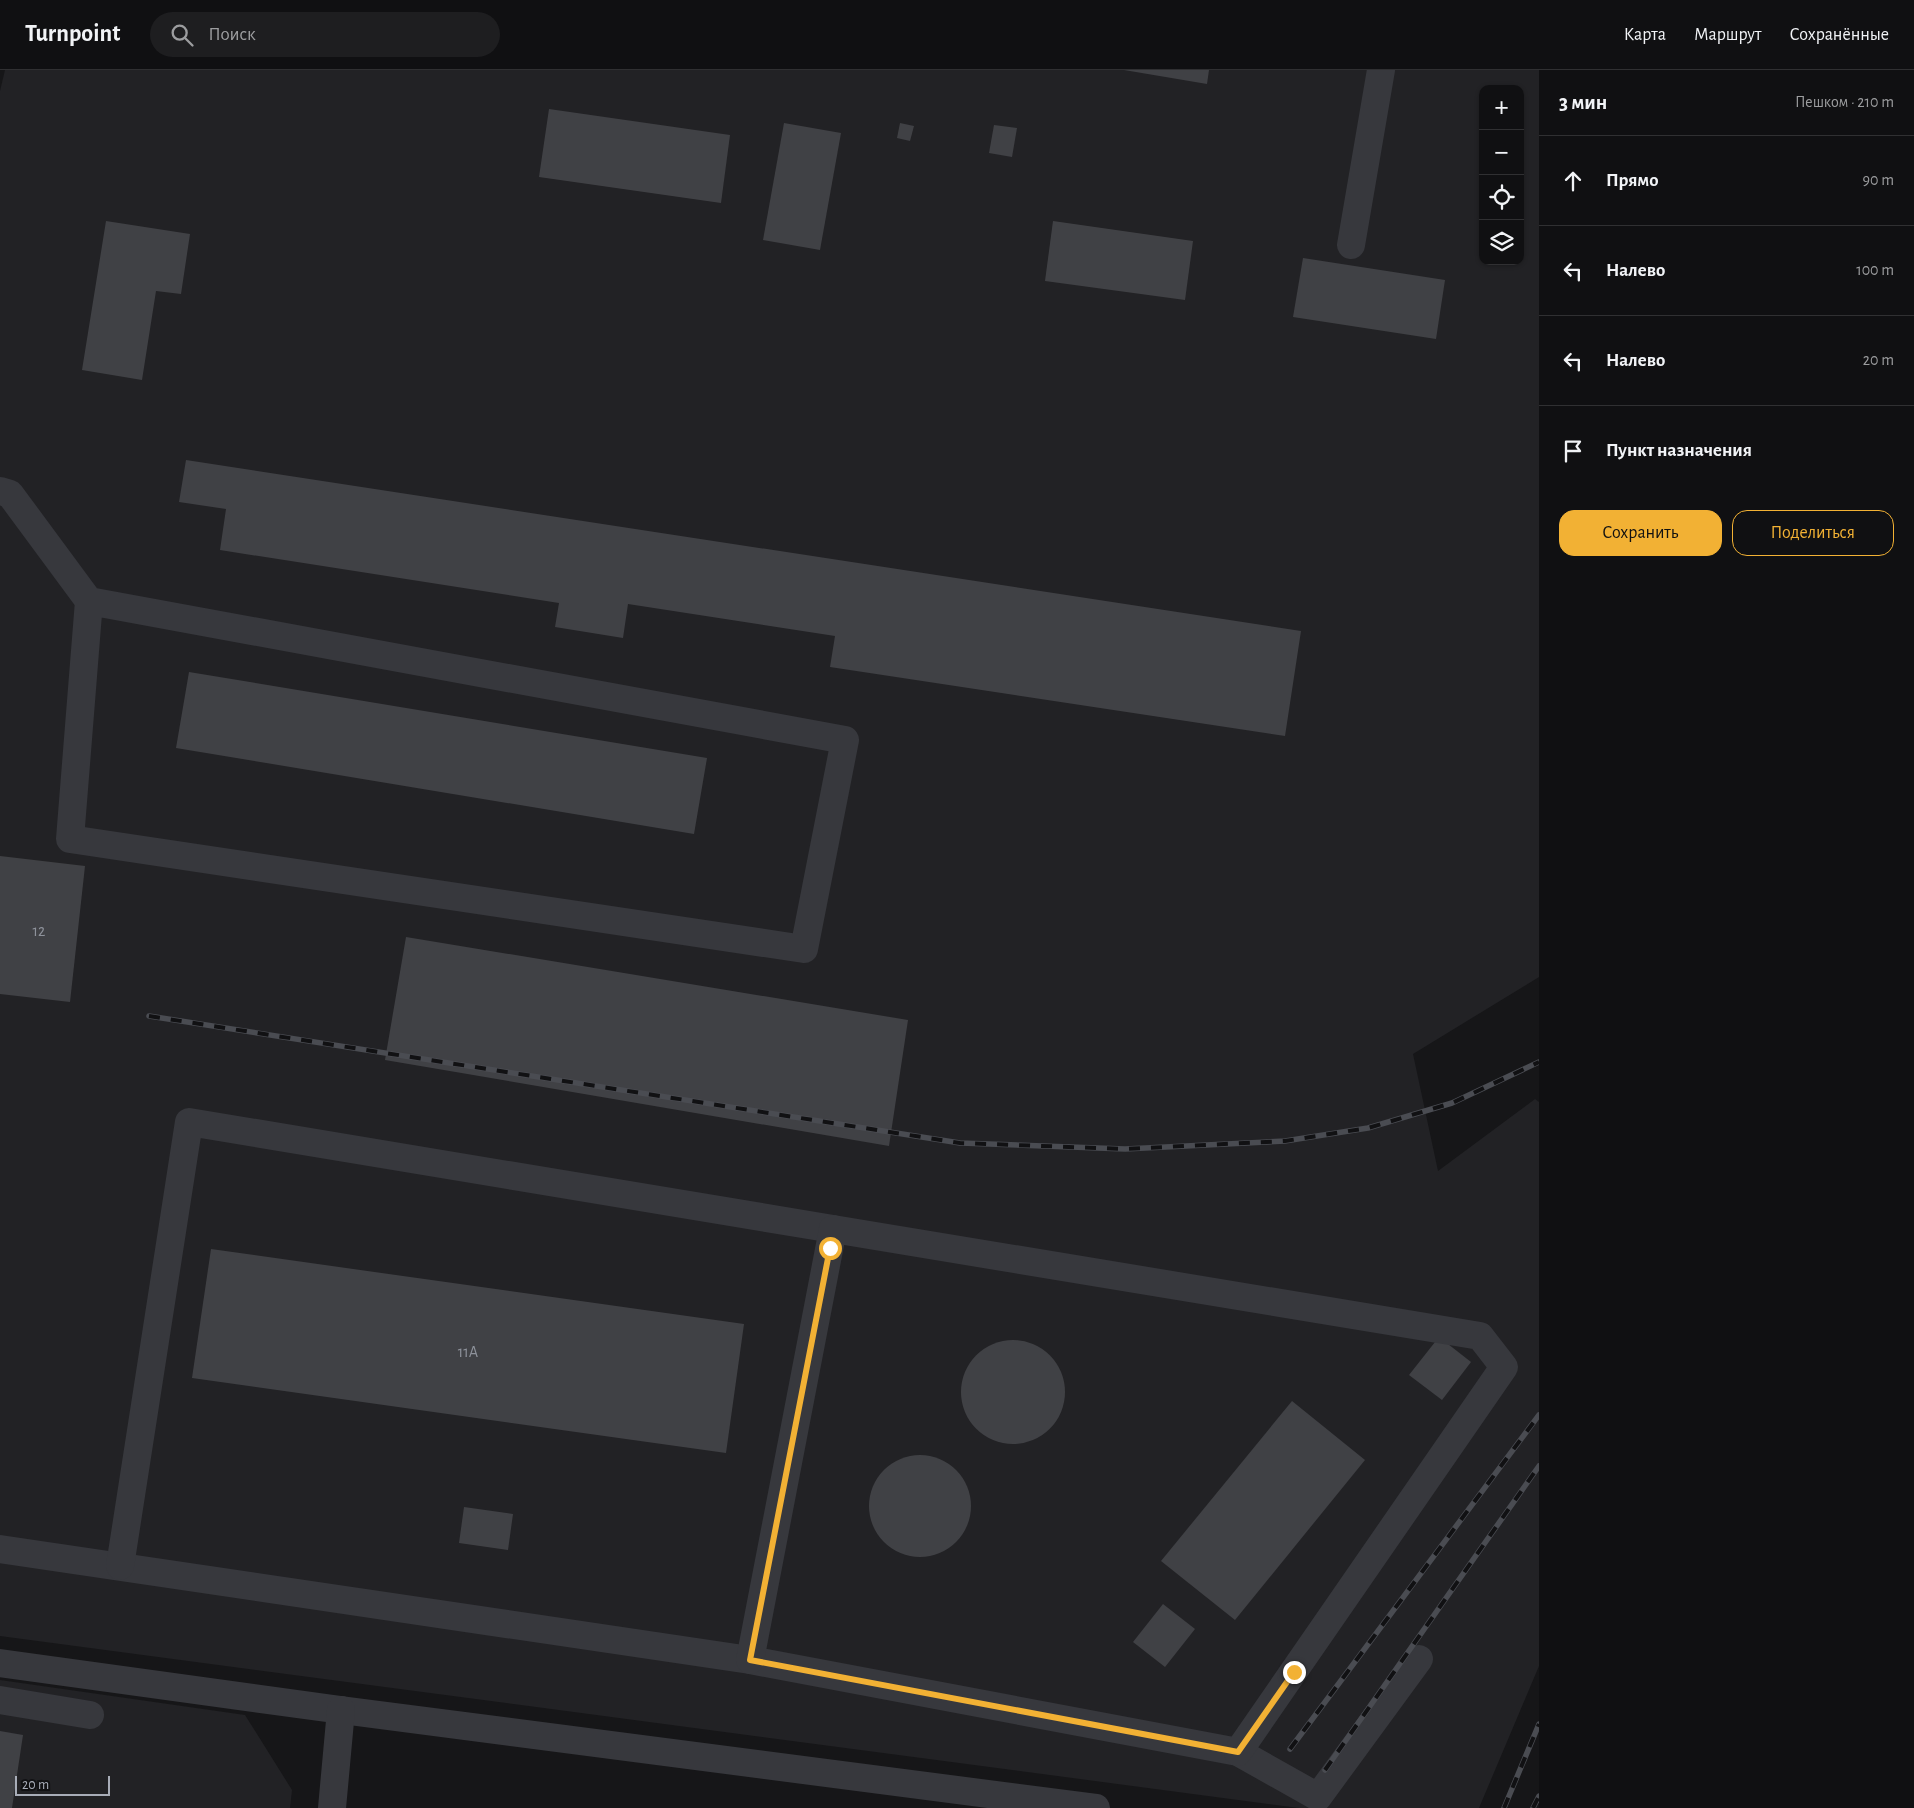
<!DOCTYPE html>
<html lang="ru">
<head>
<meta charset="utf-8">
<style>
	:root { --surface:#101012; --page:#1e1e20; --text:#f1f3f6; --muted:#9c9d9f; --line:#303032; --accent:#f2b134 }
	body { margin:0; font-family:"Alegreya Sans",sans-serif; background:var(--page); color:var(--text) }
	.controls { position:absolute; right:15px; top:15px; display:grid; overflow:hidden; border-radius:10px; box-shadow:0 1px 4px #0004 }
	.controls button { width:45px; height:45px; display:grid; place-items:center; padding:0; border:0; border-bottom:1px solid var(--line); background:var(--surface); color:var(--text); font:25px sans-serif }
	.scale { position:absolute; left:15px; bottom:12px; width:95px; box-sizing:border-box; padding-left:5px; border:2px solid #a8adb8; border-top:0; font-size:14px; line-height:18px; white-space:nowrap; color:#a8adb8; -webkit-text-stroke:4px #111113; paint-order:stroke }
	.stop { position:absolute; width:15px; height:15px; margin:-11px; border:4px solid #f2b134; border-radius:50%; background:#fff }
	.stop.end { background:#f2b134; border-color:#fff; box-shadow:0 1px 5px #0008 }
	.list { margin:0; padding:0; list-style:none }
	h2 { display:flex; justify-content:space-between; align-items:center; height:65px; margin:0; padding:0 20px; font-size:21px }
	h2 small { font-size:16px; font-weight:400; color:var(--muted) }
	.list li { display:grid; grid-template-columns:32px 1fr auto; gap:15px; align-items:center; box-sizing:border-box; height:90px; padding:0 20px; border-top:1px solid var(--line) }
	.list b { display:block; font-size:19px; white-space:nowrap }
	.list em { font-size:16px; font-style:normal; color:var(--muted) }
	.actions { display:flex; gap:10px; padding:15px 20px }
	.actions a { flex:1; padding:11px 0; border:1px solid var(--accent); border-radius:15px; text-align:center; font-size:18px; color:var(--accent) }
	.actions .main { background:var(--accent); color:#111 }
	.icon { flex:none; width:28px; height:28px; fill:none; stroke:currentColor; stroke-width:2; stroke-linecap:round; stroke-linejoin:round }
	.map { position:relative; flex:none; width:1539px; height:1738px; overflow:hidden }
	header { display:flex; align-items:center; gap:30px; box-sizing:border-box; height:70px; padding:0 25px; background:var(--surface); border-bottom:1px solid var(--line) }
	header strong { font-size:24px }
	nav { display:flex; gap:28px; margin-inline-start:auto; font-size:18px }
	.search { width:350px; height:45px; background:var(--page); display:flex; align-items:center; gap:12px; box-sizing:border-box; padding:0 18px; border-radius:28px; color:var(--muted); font-size:19px }
	main { display:flex }
	aside { flex:1; background:var(--surface) }
	.map>svg:first-child { display:block }
</style>
</head>
<body>
<header>
<strong>Turnpoint</strong>
<div class="search"><svg class="icon" aria-label="search" viewBox="0 0 24 24"><circle cx="10" cy="10" r="6"/><path d="M15 15l6 6"/></svg>Поиск</div>
<nav><a>Карта</a><a>Маршрут</a><a>Сохранённые</a></nav>
</header>
<main>
<div class="map">
<svg width="1539" height="1738" viewBox="0 0 1539 1738">
	<rect width="100%" height="100%" fill="#161618"/>
	<g fill="#222225" fill-rule="evenodd">
		<path d="M5 0H1539V907L1413 984 1438 1101 1535 1029 1539 1032V1596L1479 1738H1299L0 1566V21ZM1483 19H1520V191H1483Z"/>
		<polygon points="0,1610 245,1645 292,1720 290,1738 0,1738"/>
	</g>
	<g fill="#404145">
		<polygon points="1124,0 1209,0 1207,14"/>
		<polygon points="549,39 730,65 721,133 539,107"/>
		<polygon points="784,53 841,63 820,180 763,170"/>
		<polygon points="900,53 914,56 910,71 897,68"/>
		<polygon points="994,55 1017,58 1012,87 989,83"/>
		<polygon points="106,151 190,164 181,224 156,221 142,310 82,300"/>
		<polygon points="1053,151 1193,171 1185,230 1045,211"/>
		<polygon points="1303,188 1445,210 1436,269 1293,247"/>
		<polygon points="186,390 1301,561 1285,666 830,597 835,566 628,534 623,568 555,557 559,533 220,480 226,439 179,432"/>
		<polygon points="189,602 707,688 694,764 176,678"/>
		<polygon points="0,786 85,796 70,932 0,924"/>
		<polygon points="406,867 908,950 889,1076 385,990"/>
		<polygon points="211,1179 744,1254 726,1383 192,1308"/>
		<polygon points="1439,1267 1471,1292 1442,1330 1409,1305"/>
		<circle cx="1013" cy="1322" r="52"/>
		<polygon points="1292,1331 1365,1390 1235,1550 1161,1491"/>
		<circle cx="920" cy="1436" r="51"/>
		<polygon points="464,1437 513,1444 508,1480 459,1473"/>
		<polygon points="1163,1534 1195,1559 1165,1597 1133,1572"/>
		<polygon points="0,1661 23,1665 12,1738 0,1738"/>
	</g>
	<g fill="none" stroke-linecap="round" stroke-linejoin="round">
		<g stroke="#37383d" stroke-width="28">
			<polyline points="1351,175 1381,0"/>
			<polyline points="0,421 10,424 89,531 70,769 804,879 845,670 89,531"/>
			<polyline points="0,1479 750,1590 1238,1682 1318,1727 1419,1589"/>
			<polyline points="120,1496 189,1052 833,1159"/>
			<polyline points="750,1590 833,1159 1480,1266 1504,1297 1238,1682"/>
			<polyline points="0,1593 341,1640 1096,1738"/>
			<polyline points="0,1630 90,1645"/>
			<polyline points="332,1738 341,1640"/>
		</g>
		<defs>
			<g id="rail">
				<polyline points="149,946 960,1073 1125,1079 1285,1071 1368,1058 1452,1033 1539,992"/>
				<polyline points="1290,1679 1539,1345"/>
				<polyline points="1325,1700 1539,1396"/>
				<polyline points="1504,1738 1539,1654"/>
				<polyline points="1533,1738 1539,1726"/>
			</g>
		</defs>
		<use href="#rail" stroke="#4a4c52" stroke-width="5.5"/>
		<use href="#rail" stroke="#111113" stroke-width="4" stroke-dasharray="11" stroke-linecap="butt"/>
	</g>
	<g fill="none" stroke-linecap="round" stroke-linejoin="round">
		<polyline stroke="#f2b134" stroke-width="6" points="830,1178 750,1590 1238,1682 1294,1602"/>
	</g>
	<g text-anchor="middle" stroke-width="4" stroke-linejoin="round" paint-order="stroke">
		<g font-size="16" fill="#8e929b">
			<text x="39" y="866">12</text>
			<text x="468" y="1287">11А</text>
		</g>
	</g>
</svg>
<div class="controls">
<button>+</button>
<button>−</button>
<button><svg class="icon" aria-label="locate" viewBox="0 0 24 24"><circle cx="12" cy="12" r="6"/><path d="M12 2v4M12 18v4M2 12h4M18 12h4"/></svg></button>
<button><svg class="icon" aria-label="layers" viewBox="0 0 24 24"><path d="M12 4l9 5-9 5-9-5zM3 14l9 5 9-5"/></svg></button>
</div>
<div class="scale">20 m</div>
<div class="stop" style="left:830px;top:1178px"></div>
<div class="stop end" style="left:1294px;top:1602px"></div>
</div>
<aside>
<h2>3 мин<small>Пешком · 210 m</small></h2>
<ul class="list">
<li><svg class="icon" aria-label="ahead" viewBox="0 0 24 24"><path d="M12 20V5M6 11l6-6 6 6"/></svg><div><b>Прямо</b></div><em>90 m</em></li>
<li><svg class="icon" aria-label="left" viewBox="0 0 24 24"><path d="M17 20v-9H6M10 6l-5 5 5 5"/></svg><div><b>Налево</b></div><em>100 m</em></li>
<li><svg class="icon" aria-label="left" viewBox="0 0 24 24"><path d="M17 20v-9H6M10 6l-5 5 5 5"/></svg><div><b>Налево</b></div><em>20 m</em></li>
<li><svg class="icon" aria-label="arrive" viewBox="0 0 24 24"><path d="M6 21V4h12l-3 4 3 4H6"/></svg><div><b>Пункт назначения</b></div></li>
</ul>
<div class="actions"><a class="main">Сохранить</a><a>Поделиться</a></div>
</aside>
</main>
</body>
</html>
